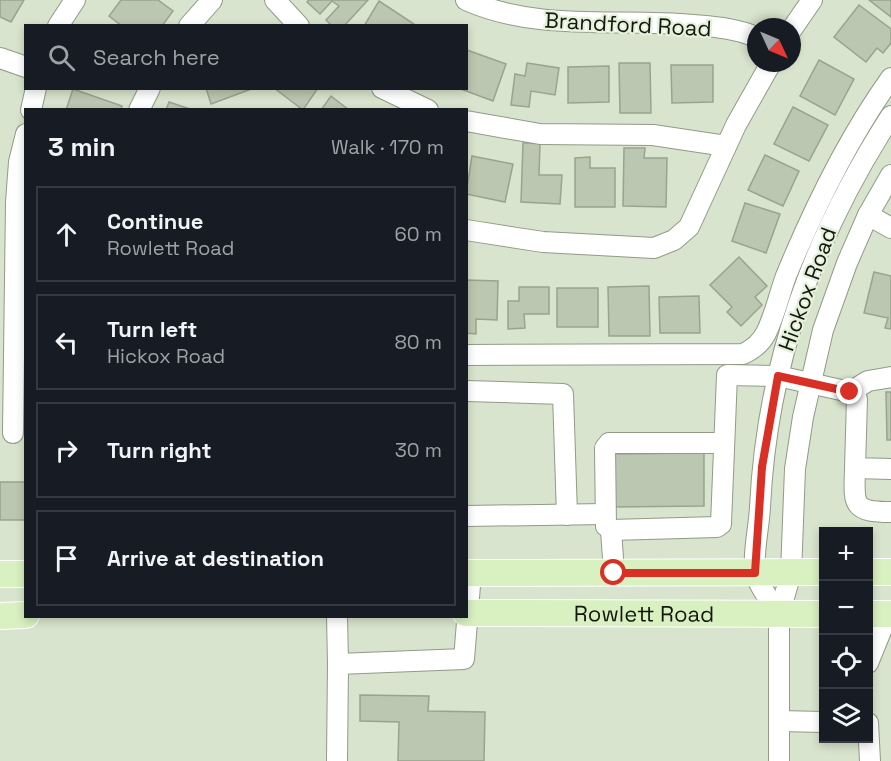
<!DOCTYPE html>
<html lang="en">
<head>
<meta charset="utf-8">
<style>
	:root { --surface:#171b24; --page:#242831; --text:#f1f3f6; --muted:#9ea1a6; --line:#363941 }
	body { margin:0; font-family:"Space Grotesk",sans-serif; background:var(--page); color:var(--text) }
	.controls { position:absolute; right:18px; bottom:18px; display:grid; overflow:hidden; border-radius:0px; box-shadow:0 3px 9px #0003 }
	.controls button { width:54px; height:54px; display:grid; place-items:center; padding:0; border:0; border-bottom:2px solid var(--line); background:var(--surface); color:var(--text); font:30px sans-serif }
	.compass { position:absolute; left:747px; top:18px; width:54px; height:54px; border-radius:50%; background:var(--surface); box-shadow:0 3px 9px #0003; rotate:134deg }
	.stop { position:absolute; width:18px; height:18px; margin:-14px; border:4px solid #d93025; border-radius:50%; background:#fff }
	.stop.end { background:#d93025; border-color:#fff; box-shadow:0 2px 6px #0008 }
	.list { margin:0; padding:0; list-style:none }
	h2 { display:flex; justify-content:space-between; align-items:center; height:78px; margin:0; padding:0 24px; font-size:26px }
	h2 small { font-size:20px; font-weight:400; color:var(--muted) }
	.list li { display:grid; grid-template-columns:39px 1fr auto; gap:18px; align-items:center; box-sizing:border-box; height:96px; margin:0 12px 12px; padding:0 12px; border:2px solid var(--line); border-radius:0px }
	.list b { display:block; font-size:22px; white-space:nowrap }
	.list p { margin:0; font-size:20px; white-space:nowrap; color:var(--muted) }
	.list em { font-size:20px; font-style:normal; color:var(--muted) }
	.icon { flex:none; width:33px; height:33px; fill:none; stroke:currentColor; stroke-width:2; stroke-linecap:round; stroke-linejoin:round }
	.map { position:relative; flex:none; width:891px; height:761px; overflow:hidden }
	.search { position:absolute; background:var(--surface); box-shadow:0 3px 9px #0003; left:24px; top:24px; width:444px; height:66px; display:flex; align-items:center; gap:15px; box-sizing:border-box; padding:0 21px; border-radius:0px; color:var(--muted); font-size:22px }
	.panel { position:absolute; background:var(--surface); box-shadow:0 3px 9px #0003; left:24px; top:108px; width:444px; height:510px; border-radius:0px }
	.map>svg:first-child { display:block }
</style>
</head>
<body>
<div class="map">
<svg width="891" height="761" viewBox="0 0 891 761">
	<rect width="100%" height="100%" fill="#d8e4cd"/>
	<g fill="#bbc7b1" stroke="#99a48f" stroke-width="1.5">
		<polygon points="0,0 24,0 11,22 0,17"/>
		<polygon points="121,0 158,0 173,11 162,26 122,26 109,16"/>
		<polygon points="309,0 368,0 344,26 332,26 326,20 339,6 332,1 320,14 307,2"/>
		<polygon points="869,0 891,0 891,17"/>
		<polygon points="379,1 414,24 413,26 364,26"/>
		<polygon points="859,5 891,29 891,43 883,53 877,48 866,62 834,37"/>
		<polygon points="467,50 506,64 493,101 458,88 466,88"/>
		<polygon points="819,60 854,79 835,115 800,96"/>
		<polygon points="527,63 559,68 555,95 531,91 529,107 511,105 515,74 525,76"/>
		<polygon points="619,63 650,63 651,113 620,113"/>
		<polygon points="671,65 713,65 713,102 672,103"/>
		<polygon points="609,66 609,102 568,103 568,67"/>
		<polygon points="206,88 254,88 211,104"/>
		<polygon points="274,88 318,88 303,110"/>
		<polygon points="73,89 122,106 121,110 66,110"/>
		<polygon points="331,96 349,110 321,110"/>
		<polygon points="169,102 193,110 166,110"/>
		<polygon points="793,107 828,125 809,161 774,144"/>
		<polygon points="523,143 540,143 539,175 562,175 560,204 521,202"/>
		<polygon points="624,148 645,148 644,158 667,158 666,207 623,206"/>
		<polygon points="765,155 799,171 783,206 748,190"/>
		<polygon points="472,156 513,164 505,202 466,194"/>
		<polygon points="590,157 590,168 615,168 615,207 575,207 575,158"/>
		<polygon points="745,203 780,214 766,253 732,241"/>
		<polygon points="739,257 767,286 755,297 762,305 741,326 727,312 732,307 710,285"/>
		<polygon points="874,272 891,276 891,329 885,328 888,318 864,313"/>
		<polygon points="466,280 498,281 497,320 476,319 476,334 466,333"/>
		<polygon points="649,286 650,336 609,336 608,287"/>
		<polygon points="519,287 549,287 549,314 524,314 525,328 508,329 508,301 519,301"/>
		<rect x="557" y="288" width="41" height="39"/>
		<polygon points="699,296 700,333 660,333 659,297"/>
		<polygon points="886,392 891,392 891,440 887,440"/>
		<polygon points="704,453 704,506 613,507 613,454"/>
		<rect x="0" y="482" width="26" height="38"/>
		<polygon points="360,695 429,696 428,711 485,712 484,761 398,761 399,722 360,721"/>
	</g>
	<g fill="none" stroke-linecap="round" stroke-linejoin="round">
		<defs>
			<g id="minor">
				<polyline points="275,0 299,26"/>
				<path d="M466 0C538 32 617 18 693 25 715 27 735 28 756 37"/>
				<polyline points="58,26 75,0"/>
				<polyline points="189,26 212,0"/>
				<polyline points="792,29 812,0"/>
				<polyline points="0,58 26,67"/>
				<polyline points="382,88 428,110"/>
				<polyline points="31,110 36,88"/>
				<polyline points="139,110 150,88"/>
				<polyline points="466,121 540,134 653,135 726,146"/>
				<polyline points="868,215 891,228"/>
				<polyline points="466,230 543,242 654,248 674,240 689,227 736,125 771,63"/>
				<path d="M466 355 743 354C754 349 761 343 766 333 775 315 779 295 786 276 814 208 848 138 891 78"/>
				<polyline points="466,391 563,394 567,515"/>
				<polyline points="850,392 868,381 891,377"/>
				<polyline points="13,433 16,202 19,162 26,134"/>
				<path d="M855 468C854 504 851 512 891 512"/>
				<polyline points="466,516 605,514"/>
				<polyline points="611,530 606,526 605,448 609,443 724,443"/>
				<polyline points="614,573 611,530 717,527 721,524 727,375 778,376 850,392 857,399 855,468 891,469"/>
				<path d="M779 615C772 603 757 584 755 571 753 551 759 528 760 507 767 363 813 237 891 116"/>
				<polyline points="337,616 338,664 464,659 471,573"/>
				<polyline points="868,663 888,614"/>
				<polyline points="779,721 824,722"/>
				<polyline points="868,723 870,761"/>
				<polyline points="337,761 338,664"/>
				<polyline points="779,761 779,615 791,573 795,469 803,417 823,330 847,263 868,215 891,175"/>
			</g>
			<g id="major">
				<polyline points="868,572 891,572"/>
				<polyline points="466,573 824,572"/>
				<polyline points="0,574 26,574"/>
				<path id="s1" d="M466 613 824 614"/>
				<polyline points="868,614 891,614"/>
				<polyline points="0,616 26,615"/>
			</g>
		</defs>
		<use href="#minor" stroke="#919b86" stroke-width="22"/>
		<use href="#major" stroke="#fff" stroke-width="28"/>
		<use href="#minor" stroke="#fff" stroke-width="20"/>
		<use href="#major" stroke="#d9f0c1" stroke-width="26"/>
	</g>
	<g fill="none" stroke-linecap="round" stroke-linejoin="round">
		<polyline stroke="#d93025" stroke-width="8" points="614,573 755,573 762,467 778,376 850,392"/>
	</g>
	<g text-anchor="middle" stroke-width="4.5" stroke-linejoin="round" paint-order="stroke">
		<g font-size="22" fill="#13170f" stroke="#e5f1da">
			<text transform="translate(628 24) rotate(3)" y="8">Brandford Road</text>
			<text transform="translate(807 289) rotate(-70)" y="8">Hickox Road</text>
			<text dy="8" stroke="none"><textPath href="#s1" startOffset="178">Rowlett Road</textPath></text>
		</g>
	</g>
</svg>
<div class="controls">
<button>+</button>
<button>−</button>
<button><svg class="icon" aria-label="locate" viewBox="0 0 24 24"><circle cx="12" cy="12" r="6"/><path d="M12 2v4M12 18v4M2 12h4M18 12h4"/></svg></button>
<button><svg class="icon" aria-label="layers" viewBox="0 0 24 24"><path d="M12 4l9 5-9 5-9-5zM3 14l9 5 9-5"/></svg></button>
</div>
<svg class="compass" viewBox="-18 -18 36 36"><path d="M0-13l5 13h-10z" fill="#e53935"/><path d="M0 13l5-13h-10z" fill="#9ea1a6"/></svg>
<div class="stop" style="left:614px;top:573px"></div>
<div class="stop end" style="left:850px;top:392px"></div>
<div class="search"><svg class="icon" aria-label="search" viewBox="0 0 24 24"><circle cx="10" cy="10" r="6"/><path d="M15 15l6 6"/></svg>Search here</div>
<section class="panel">
<h2>3 min<small>Walk · 170 m</small></h2>
<ul class="list">
<li><svg class="icon" aria-label="ahead" viewBox="0 0 24 24"><path d="M12 20V5M6 11l6-6 6 6"/></svg><div><b>Continue</b><p>Rowlett Road</p></div><em>60 m</em></li>
<li><svg class="icon" aria-label="left" viewBox="0 0 24 24"><path d="M17 20v-9H6M10 6l-5 5 5 5"/></svg><div><b>Turn left</b><p>Hickox Road</p></div><em>80 m</em></li>
<li><svg class="icon" aria-label="right" viewBox="0 0 24 24"><path d="M7 20v-9h11M14 6l5 5-5 5"/></svg><div><b>Turn right</b></div><em>30 m</em></li>
<li><svg class="icon" aria-label="arrive" viewBox="0 0 24 24"><path d="M6 21V4h12l-3 4 3 4H6"/></svg><div><b>Arrive at destination</b></div></li>
</ul>
</section>
</div>
</body>
</html>
